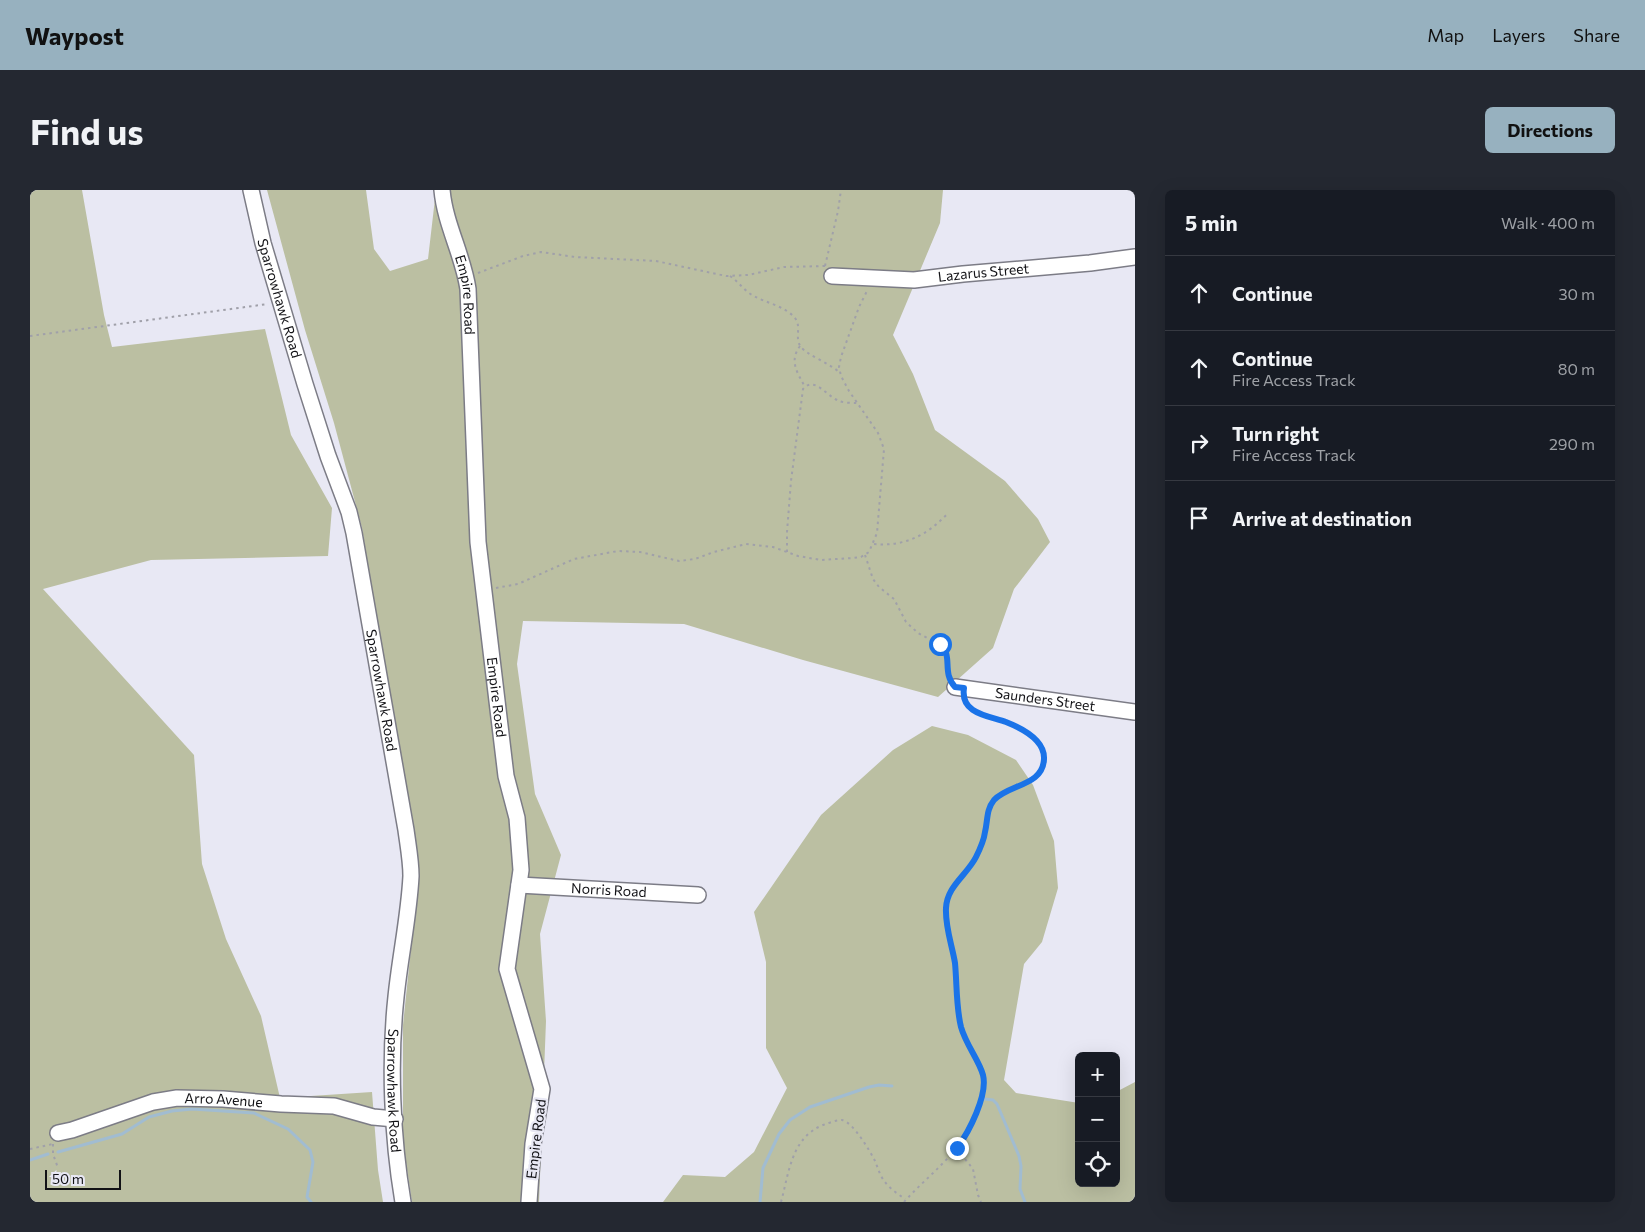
<!DOCTYPE html>
<html lang="en">
<head>
<meta charset="utf-8">
<style>
	:root { --surface:#171b24; --page:#242831; --text:#f1f3f6; --muted:#9ea1a6; --line:#363941; --accent:#97b1bf }
	body { margin:0; font-family:Commissioner,sans-serif; background:var(--page); color:var(--text) }
	.controls { position:absolute; right:15px; bottom:15px; display:grid; overflow:hidden; border-radius:8px; box-shadow:0 5px 20px #0002 }
	.controls button { width:45px; height:45px; display:grid; place-items:center; padding:0; border:0; border-bottom:1px solid var(--line); background:var(--surface); color:var(--text); font:25px sans-serif }
	.scale { position:absolute; left:15px; bottom:12px; width:76px; box-sizing:border-box; padding-left:5px; border:2px solid #121216; border-top:0; font-size:14px; line-height:18px; white-space:nowrap; color:#121216; -webkit-text-stroke:4px #e8e8f4; paint-order:stroke }
	.stop { position:absolute; width:15px; height:15px; margin:-11px; border:4px solid #1a73e8; border-radius:50%; background:#fff }
	.stop.end { background:#1a73e8; border-color:#fff; box-shadow:0 1px 5px #0008 }
	.list { margin:0; padding:0; list-style:none }
	h2 { display:flex; justify-content:space-between; align-items:center; height:65px; margin:0; padding:0 20px; font-size:21px }
	h2 small { font-size:16px; font-weight:400; color:var(--muted) }
	.list li { display:grid; grid-template-columns:32px 1fr auto; gap:15px; align-items:center; box-sizing:border-box; height:75px; padding:0 20px; border-top:1px solid var(--line) }
	.list b { display:block; font-size:19px; white-space:nowrap }
	.list p { margin:0; font-size:16px; white-space:nowrap; color:var(--muted) }
	.list em { font-size:16px; font-style:normal; color:var(--muted) }
	.icon { flex:none; width:28px; height:28px; fill:none; stroke:currentColor; stroke-width:2; stroke-linecap:round; stroke-linejoin:round }
	.map { position:relative; flex:none; width:1105px; height:1012px; overflow:hidden; border-radius:8px }
	header { display:flex; align-items:center; gap:30px; box-sizing:border-box; height:70px; padding:0 25px; background:var(--accent); color:#111 }
	header strong { font-size:24px }
	nav { display:flex; gap:28px; margin-inline-start:auto; font-size:18px }
	.intro { display:flex; align-items:center; justify-content:space-between; box-sizing:border-box; height:120px; padding:0 30px }
	h1 { margin:0; font-size:35px }
	.button { padding:12px 22px; border-radius:8px; background:var(--accent); color:#111; font-size:18px; font-weight:700 }
	main { display:flex; gap:30px; padding:0 30px }
	aside { flex:1; background:var(--surface); border-radius:8px; box-shadow:0 5px 20px #0002 }
	.map>svg:first-child { display:block }
</style>
</head>
<body>
<header>
<strong>Waypost</strong>
<nav><a>Map</a><a>Layers</a><a>Share</a></nav>
</header>
<div class="intro"><h1>Find us</h1><a class="button">Directions</a></div>
<main>
<div class="map">
<svg width="1105" height="1012" viewBox="0 0 1105 1012">
	<rect width="100%" height="100%" fill="#e8e8f4"/>
	<g fill="#bbbfa2">
		<polygon points="0,0 52,0 74,125 82,157 235,139 261,245 302,318 298,366 121,370 13,399 164,565 172,674 196,749 231,826 250,908 342,902 348,980 353,1012 0,1012"/>
		<polygon points="237,0 336,0 344,59 360,81 398,69 406,0 913,0 910,33 863,145 883,184 905,240 975,291 1008,329 1020,352 984,399 963,458 908,507 773,470 654,434 493,431 487,474 505,604 531,665 510,744 516,831 509,1012 382,1012 373,953 373,835 388,691 332,338 304,233 275,140"/>
		<polygon points="902,536 938,545 986,570 1003,595 1024,651 1028,698 1012,752 994,774 974,890 986,903 1049,913 1049,993 1086,993 1086,902 1105,892 1105,1012 633,1012 653,985 695,987 724,962 757,898 736,858 736,772 724,722 791,625 863,560"/>
	</g>
	<g fill="none" stroke-linecap="round" stroke-linejoin="round">
		<g stroke="#a1bcd1" stroke-width="3">
			<polyline points="955,909 963,910 967,914 989,966 991,976 990,999 995,1012"/>
			<polyline points="28,962 92,944 119,927 142,921 162,919 224,923 258,939 280,960 283,972 277,1007 281,1012"/>
			<polyline points="0,970 18,964"/>
			<polyline points="730,1012 733,978 749,944 760,930 780,917 839,897 849,895 862,896"/>
		</g>
		<defs>
			<g id="minor">
				<path id="s1" d="M221 0 233 53 275 194 298 266 319 322 324 343 376 640C378 655 381 671 381 686 379 726 370 767 366 807 359 872 362 947 373 1012"/>
				<path id="s2" d="M412 0C415 34 433 65 438 99L448 352 476 586 487 628 491 680 477 779 512 899 503 954 499 1012"/>
				<path id="s3" d="M802 86 884 90 933 84 1060 73 1105 67"/>
				<path id="s4" d="M925 497 1105 522"/>
				<path id="s5" d="M489 695 668 705"/>
				<path id="s6" d="M28 943 42 940 123 912 147 908 193 909 251 914 304 916 343 927 365 929"/>
			</g>
		</defs>
		<use href="#minor" stroke="#7c7c86" stroke-width="18"/>
		<g stroke="#a0a0a9" stroke-width="2" stroke-dasharray="2.5 4" stroke-linecap="butt">
			<polyline points="795,76 808,21 811,0"/>
			<polyline points="448,83 493,66 511,62 545,67 626,71 696,86 718,85 754,77 795,76"/>
			<path d="M700 86C709 92 714 101 724 106 736 113 755 116 765 128 772 137 764 148 771 157 777 165 799 173 809 182"/>
			<polyline points="0,146 238,114"/>
			<path d="M770 156C759 171 767 182 775 197"/>
			<path d="M844 354C874 357 898 345 918 323"/>
			<path d="M757 362V342L761 291 773 199C784 186 796 205 807 210 812 213 821 213 827 213"/>
			<polyline points="835,365 843,389 849,397 864,409 876,432 888,443 910,455 916,461 919,488"/>
			<polyline points="466,398 488,394 544,369 588,361 610,362 649,371 665,369 684,362 716,354 743,357 768,366 791,370 823,368 831,367 839,362 847,343 854,259 848,243 819,201 811,186 809,177 811,167 829,117 837,101"/>
			<polyline points="23,954 23,964 28,978"/>
			<polyline points="0,959 23,954"/>
			<polyline points="927,959 943,979 948,1005 951,1012"/>
			<path d="M751 1012C759 983 761 948 793 935 799 933 806 930 812 930 823 932 840 961 845 971 848 978 850 986 855 992 860 999 868 1004 875 1009"/>
			<path d="M874 1012C890 994 909 979 924 961 935 949 942 934 947 918 951 909 955 899 953 889 952 878 944 868 939 858 936 852 933 844 931 837 925 817 927 794 925 773 922 753 912 732 917 710 921 693 940 681 948 664 951 657 954 650 955 642 958 629 956 618 967 608 982 594 1018 593 1014 566 1012 549 990 537 976 532 960 526 944 527 935 510"/>
		</g>
		<use href="#minor" stroke="#fff" stroke-width="15"/>
	</g>
	<g fill="none" stroke-linecap="round" stroke-linejoin="round">
		<path stroke="#1a73e8" stroke-width="6" d="M910 454C924 467 911 481 925 497L934 498C930 524 959 526 976 532 991 538 1015 550 1014 569 1013 596 979 594 964 610 956 620 958 630 955 642 954 650 950 659 946 667 937 685 917 696 916 718 915 737 922 755 925 773 927 794 926 817 931 837 936 855 949 870 953 885 958 905 939 942 927 958"/>
	</g>
	<g text-anchor="middle" stroke-width="4.5" stroke-linejoin="round" paint-order="stroke">
		<g font-size="14" fill="#121216" stroke="#e8e8f4">
			<text dy="5" stroke="none"><textPath href="#s3" startOffset="152">Lazarus Street</textPath></text>
			<text dy="5" stroke="none"><textPath href="#s2" startOffset="108">Empire Road</textPath></text>
			<text dy="5" stroke="none"><textPath href="#s1" startOffset="112">Sparrowhawk Road</textPath></text>
			<text dy="5" stroke="none"><textPath href="#s1" startOffset="518">Sparrowhawk Road</textPath></text>
			<text dy="5" stroke="none"><textPath href="#s2" startOffset="512">Empire Road</textPath></text>
			<text dy="5" stroke="none"><textPath href="#s4" startOffset="91">Saunders Street</textPath></text>
			<text dy="5" stroke="none"><textPath href="#s5" startOffset="90">Norris Road</textPath></text>
			<text dy="5" stroke="none"><textPath href="#s1" startOffset="922">Sparrowhawk Road</textPath></text>
			<text dy="5" stroke="none"><textPath href="#s6" startOffset="171">Arro Avenue</textPath></text>
			<text transform="translate(506 949) rotate(-83)" y="5">Empire Road</text>
		</g>
	</g>
</svg>
<div class="controls">
<button>+</button>
<button>−</button>
<button><svg class="icon" aria-label="locate" viewBox="0 0 24 24"><circle cx="12" cy="12" r="6"/><path d="M12 2v4M12 18v4M2 12h4M18 12h4"/></svg></button>
</div>
<div class="scale">50 m</div>
<div class="stop" style="left:910px;top:454px"></div>
<div class="stop end" style="left:927px;top:958px"></div>
</div>
<aside>
<h2>5 min<small>Walk · 400 m</small></h2>
<ul class="list">
<li><svg class="icon" aria-label="ahead" viewBox="0 0 24 24"><path d="M12 20V5M6 11l6-6 6 6"/></svg><div><b>Continue</b></div><em>30 m</em></li>
<li><svg class="icon" aria-label="ahead" viewBox="0 0 24 24"><path d="M12 20V5M6 11l6-6 6 6"/></svg><div><b>Continue</b><p>Fire Access Track</p></div><em>80 m</em></li>
<li><svg class="icon" aria-label="right" viewBox="0 0 24 24"><path d="M7 20v-9h11M14 6l5 5-5 5"/></svg><div><b>Turn right</b><p>Fire Access Track</p></div><em>290 m</em></li>
<li><svg class="icon" aria-label="arrive" viewBox="0 0 24 24"><path d="M6 21V4h12l-3 4 3 4H6"/></svg><div><b>Arrive at destination</b></div></li>
</ul>
</aside>
</main>
</body>
</html>
